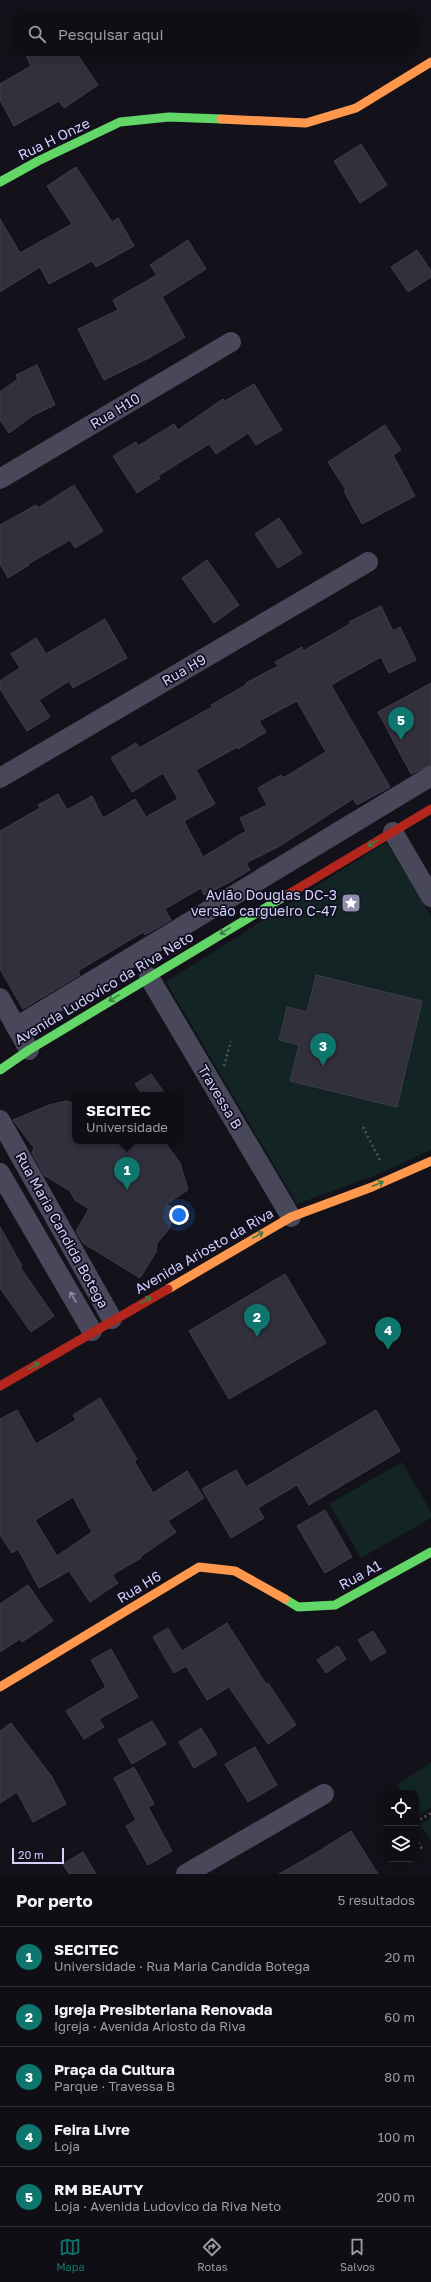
<!DOCTYPE html>
<html lang="pt">
<head>
<meta charset="utf-8">
<style>
	:root { --surface:#0e0e14; --page:#17171d; --text:#f1f3f6; --muted:#9b9ca0; --line:#2e2e34; --accent:#0f766e }
	body { margin:0; font-family:"Golos Text",sans-serif; background:var(--page); color:var(--text) }
	.controls { position:absolute; right:12px; bottom:12px; display:grid; overflow:hidden; border-radius:8px; box-shadow:0 4px 16px #0002 }
	.controls button { width:36px; height:36px; display:grid; place-items:center; padding:0; border:0; border-bottom:1px solid var(--line); background:var(--surface); color:var(--text); font:20px sans-serif }
	.scale { position:absolute; left:12px; bottom:10px; width:52px; box-sizing:border-box; padding-left:4px; border:2px solid #d3d0fa; border-top:0; font-size:11px; line-height:14px; white-space:nowrap; color:#d3d0fa; -webkit-text-stroke:3px #100e1e; paint-order:stroke }
	.you { position:absolute; left:179px; top:1215px; width:14px; height:14px; margin:-10px; border:3px solid #fff; border-radius:50%; background:#1a73e8; box-shadow:0 0 0 6px #1a73e833 }
	.badge { display:grid; place-items:center; width:26px; height:26px; border-radius:50%; background:var(--accent); color:#fff; font-size:13px; font-weight:700 }
	.pin { position:absolute; translate:-50% -33px; filter:drop-shadow(0 1px 2px #0008) }
	.pin::after { content:''; position:absolute; top:21px; width:14px; height:12px; background:inherit; clip-path:polygon(0 0,100% 0,50% 100%) }
	.popup { position:absolute; left:72px; top:1092px; width:110px; height:52px; box-sizing:border-box; display:grid; place-content:center; border-radius:8px; background:var(--surface); filter:drop-shadow(0 1px 3px #0005); font-size:13px; white-space:nowrap; color:var(--muted) }
	.popup b { font-size:15px; color:var(--text) }
	.popup::after { content:''; position:absolute; left:50%; top:100%; margin-left:-8px; border:8px solid transparent; border-top-color:var(--surface) }
	.list { margin:0; padding:0; list-style:none }
	h2 { display:flex; justify-content:space-between; align-items:center; height:52px; margin:0; padding:0 16px; font-size:17px }
	h2 small { font-size:13px; font-weight:400; color:var(--muted) }
	.list li { display:grid; grid-template-columns:26px 1fr auto; gap:12px; align-items:center; box-sizing:border-box; height:60px; padding:0 16px; border-top:1px solid var(--line) }
	.list b { display:block; font-size:15px; white-space:nowrap }
	.list p { margin:0; font-size:13px; white-space:nowrap; color:var(--muted) }
	.list em { font-size:13px; font-style:normal; color:var(--muted) }
	.icon { flex:none; width:22px; height:22px; fill:none; stroke:currentColor; stroke-width:2; stroke-linecap:round; stroke-linejoin:round }
	.map { position:relative; flex:none; width:431px; height:1874px; overflow:hidden }
	.search { position:absolute; background:var(--surface); box-shadow:0 4px 16px #0002; left:12px; right:12px; top:12px; height:44px; display:flex; align-items:center; gap:10px; box-sizing:border-box; padding:0 14px; border-radius:16px; color:var(--muted); font-size:15px }
	.sheet { height:352px; background:var(--surface) }
	nav { display:flex; justify-content:space-around; align-items:center; box-sizing:border-box; height:56px; border-top:1px solid var(--line); background:var(--surface); font-size:11px; color:var(--muted) }
	nav a { display:grid; justify-items:center; gap:2px }
	nav .on { color:var(--accent) }
	.map>svg:first-child { display:block }
</style>
</head>
<body>
<div class="map">
<svg width="431" height="1874" viewBox="0 0 431 1874">
	<rect width="100%" height="100%" fill="#13121a"/>
	<g fill="#122424">
		<polygon points="386,842 431,916 431,1150 374,1176 297,1204 166,982"/>
		<polygon points="402,1462 431,1512 431,1518 361,1558 329,1504"/>
		<polygon points="431,1763 431,1808 417,1816 416,1793 402,1793 397,1784"/>
		<polygon points="431,1818 431,1842 420,1824"/>
	</g>
	<g fill="#31303c" stroke="#3e3d4d" fill-rule="evenodd">
		<polygon points="24,51 75,51 98,85 64,108 59,101 14,126 0,100 0,84 31,66"/>
		<polygon points="361,144 387,185 360,203 334,161"/>
		<polygon points="76,167 112,222 118,218 134,246 96,267 92,261 49,284 40,267 0,292 0,219 20,253 72,224 47,186"/>
		<polygon points="188,240 206,269 162,297 185,337 147,359 104,380 78,329 118,310 113,300 157,275 150,265"/>
		<polygon points="417,250 431,271 431,277 408,292 391,267"/>
		<polygon points="37,365 55,405 32,416 9,433 0,420 0,392 18,379 16,375"/>
		<polygon points="254,384 282,430 256,445 248,433 216,454 209,444 158,476 160,478 137,493 113,456 136,442 138,446 174,424 178,430 223,399 225,401"/>
		<polygon points="385,425 401,450 393,455 415,496 362,524 344,491 346,490 328,462"/>
		<polygon points="74,485 103,531 75,548 70,540 28,564 29,565 8,578 0,564 0,525 36,505 38,508"/>
		<polygon points="279,518 302,553 278,568 255,534"/>
		<polygon points="207,560 239,605 214,623 182,578"/>
		<path d="M381 606 393 631 400 627 416 660 389 673 381 657 331 685 390 787 357 805 353 799 278 847 246 863 250 870 228 883 204 895 201 888 165 909 171 920 145 935 143 932 78 971 80 975 23 1009 0 969V831L40 808 38 805 58 794 67 810 92 796 103 818 135 799 146 817 178 799 163 773 132 792 111 758 136 743 139 748 212 707 211 705 246 685V683L278 666 275 662 302 647 303 651 350 624 349 622ZM297 701 326 752 283 778 281 775 258 788 267 805 240 818 246 831 203 857 184 821 215 804 196 770 237 747 238 749 266 732 259 721Z"/>
		<polygon points="105,619 127,658 73,688 69,681 39,700 50,717 27,731 0,689 0,681 20,668 11,654 36,638 46,654"/>
		<polygon points="431,683 431,765 411,774 378,712"/>
		<polygon points="316,975 422,1001 397,1107 290,1081 299,1045 279,1040 287,1007 307,1012"/>
		<polygon points="151,1074 166,1095 143,1095 135,1084"/>
		<polygon points="66,1101 75,1103 75,1141 164,1141 180,1163 188,1190 166,1204 176,1210 169,1229 157,1243 156,1252 140,1278 83,1243 76,1231 89,1209 75,1200 70,1191 44,1175 32,1153 34,1148 13,1120 49,1105"/>
		<polygon points="0,1227 22,1266 20,1267 54,1316 31,1332 0,1288"/>
		<polygon points="285,1274 326,1343 229,1399 189,1331"/>
		<path d="M100 1398 137 1459 134 1461 153 1493 187 1471 204 1498 168 1521 176 1532 140 1557 141 1558 112 1575 118 1583 90 1602 69 1571 39 1588 18 1549 12 1553 0 1535V1419L17 1410 36 1444 76 1420 73 1415ZM73 1497 92 1532 57 1556 35 1520Z"/>
		<polygon points="376,1410 400,1451 309,1505 297,1485 258,1508 264,1518 231,1538 202,1489 236,1470 246,1487"/>
		<polygon points="325,1510 352,1557 325,1573 297,1526"/>
		<polygon points="28,1585 53,1621 22,1642 20,1639 0,1652 0,1604"/>
		<polygon points="227,1623 266,1684 268,1683 296,1725 268,1744 229,1687 207,1700 186,1666 174,1673 153,1637 168,1628 182,1651"/>
		<polygon points="373,1631 386,1652 371,1661 358,1640"/>
		<polygon points="338,1646 346,1659 326,1673 317,1660"/>
		<polygon points="111,1649 138,1697 99,1719 104,1727 84,1739 66,1711 106,1687 91,1660"/>
		<polygon points="152,1721 166,1744 132,1764 118,1740"/>
		<polygon points="11,1723 52,1777 66,1804 33,1822 17,1792 0,1803 0,1731"/>
		<polygon points="201,1728 217,1754 194,1768 179,1742"/>
		<polygon points="255,1747 277,1785 248,1802 225,1764"/>
		<polygon points="134,1767 154,1804 148,1807 172,1851 148,1865 126,1826 136,1820 114,1778"/>
		<polygon points="351,1831 378,1874 279,1874 316,1853"/>
		<polygon points="83,1852 96,1874 69,1874 63,1864"/>
	</g>
	<g fill="none" stroke-linecap="round" stroke-linejoin="round">
		<g stroke="#4a5761" stroke-width="2.5" stroke-dasharray="2 3" stroke-linecap="butt">
			<polyline points="224,1066 231,1041"/>
			<polyline points="363,1127 381,1162"/>
			<polyline points="416,1822 431,1813"/>
			<polyline points="416,1838 423,1851"/>
		</g>
		<g stroke="#48485a" stroke-width="20">
			<polyline points="0,479 231,342"/>
			<polyline points="0,778 368,562"/>
			<polyline points="393,832 431,897"/>
			<polyline points="149,977 291,1217"/>
			<polyline points="0,998 29,1050"/>
			<polyline points="16,1027 431,776"/>
			<polyline points="0,1120 112,1319"/>
			<polyline points="0,1173 92,1331"/>
			<polyline points="186,1874 324,1794"/>
		</g>
		<g stroke="#63d668" stroke-width="9">
			<polyline points="0,182 38,161 120,122 169,117 221,119"/>
			<polyline points="0,1070 29,1050 287,895"/>
			<polyline points="285,1599 298,1607 335,1605 431,1552"/>
		</g>
		<g stroke="#ff974d" stroke-width="9">
			<polyline points="221,119 306,123 356,108 431,62"/>
			<polyline points="168,1289 291,1217 372,1187 431,1161"/>
			<polyline points="0,1687 199,1567 235,1571 285,1599"/>
		</g>
		<g stroke="#b3261e" stroke-width="9">
			<polyline points="287,895 431,809"/>
			<polyline points="0,1386 168,1289"/>
		</g>
	</g>
	<defs><path id="oneway-shaft" d="M-6 0H5M1.5-3L5.5 0L1.5 3" fill="none" stroke-width="1.6" stroke-linecap="round" stroke-linejoin="round"/></defs>
	<g stroke="#3e7c47">
		<use href="#oneway-shaft" transform="translate(373 843) rotate(149)"/>
		<use href="#oneway-shaft" transform="translate(225 931) rotate(149)"/>
		<use href="#oneway-shaft" transform="translate(114 998) rotate(149)"/>
		<use href="#oneway-shaft" transform="translate(378 1184) rotate(-23)"/>
		<use href="#oneway-shaft" transform="translate(258 1235) rotate(-30)"/>
		<use href="#oneway-shaft" transform="translate(146 1300) rotate(-30)"/>
		<use href="#oneway-shaft" transform="translate(34 1366) rotate(-31)"/>
	</g>
	<use stroke="#8e8caa" href="#oneway-shaft" transform="translate(73 1297) rotate(-120)"/>
	<defs>
		<symbol id="sight-square" viewBox="-11 -11 22 22"><rect x="-9" y="-9" width="18" height="18" rx="4" fill="#908eac" stroke="#100e1e"/><path d="M0-6L1.8-2.2L6-1.7L2.9 1.2L3.7 5.4L0 3.3L-3.7 5.4L-2.9 1.2L-6-1.7L-1.8-2.2Z" fill="#fff"/></symbol>
	</defs>
	<g fill-rule="evenodd">
		<use href="#sight-square" x="340" y="892" width="22" height="22"/>
	</g>
	<g text-anchor="middle" stroke-width="3.5" stroke-linejoin="round" paint-order="stroke">
		<g font-size="14" fill="#d3d0fa" stroke="#100e1e">
			<text transform="translate(54 139) rotate(-26)" y="5">Rua H Onze</text>
			<text transform="translate(115 411) rotate(-31)" y="5">Rua H10</text>
			<text transform="translate(184 670) rotate(-30)" y="5">Rua H9</text>
			<text transform="translate(104 988) rotate(-31)" y="5">Avenida Ludovico da Riva Neto</text>
			<text transform="translate(220 1097) rotate(59)" y="5">Travessa B</text>
			<text transform="translate(62 1230) rotate(61)" y="5">Rua Maria Candida Botega</text>
			<text transform="translate(204 1251) rotate(-30)" y="5">Avenida Ariosto da Riva</text>
			<text transform="translate(360 1575) rotate(-29)" y="5">Rua A1</text>
			<text transform="translate(139 1587) rotate(-31)" y="5">Rua H6</text>
		</g>
		<g font-size="14" fill="#d3d0fa" stroke="#100e1e" text-anchor="end">
			<text x="337" y="900">Avião Douglas DC-3<tspan x="337" dy="16">versão cargueiro C-47</tspan></text>
		</g>
	</g>
</svg>
<div class="controls">
<button><svg class="icon" aria-label="locate" viewBox="0 0 24 24"><circle cx="12" cy="12" r="6"/><path d="M12 2v4M12 18v4M2 12h4M18 12h4"/></svg></button>
<button><svg class="icon" aria-label="layers" viewBox="0 0 24 24"><path d="M12 4l9 5-9 5-9-5zM3 14l9 5 9-5"/></svg></button>
</div>
<div class="scale">20 m</div>
<div class="you"></div>
<div class="pin badge" style="left:127px;top:1190px">1</div>
<div class="popup"><b>SECITEC</b>Universidade</div>
<div class="pin badge" style="left:257px;top:1337px">2</div>
<div class="pin badge" style="left:323px;top:1066px">3</div>
<div class="pin badge" style="left:388px;top:1350px">4</div>
<div class="pin badge" style="left:401px;top:740px">5</div>
<div class="search"><svg class="icon" aria-label="search" viewBox="0 0 24 24"><circle cx="10" cy="10" r="6"/><path d="M15 15l6 6"/></svg>Pesquisar aqui</div>
</div>
<section class="sheet">
<h2>Por perto<small>5 resultados</small></h2>
<ul class="list">
<li><span class="badge">1</span><div><b>SECITEC</b><p>Universidade · Rua Maria Candida Botega</p></div><em>20 m</em></li>
<li><span class="badge">2</span><div><b>Igreja Presibteriana Renovada</b><p>Igreja · Avenida Ariosto da Riva</p></div><em>60 m</em></li>
<li><span class="badge">3</span><div><b>Praça da Cultura</b><p>Parque · Travessa B</p></div><em>80 m</em></li>
<li><span class="badge">4</span><div><b>Feira Livre</b><p>Loja</p></div><em>100 m</em></li>
<li><span class="badge">5</span><div><b>RM BEAUTY</b><p>Loja · Avenida Ludovico da Riva Neto</p></div><em>200 m</em></li>
</ul>
</section>
<nav>
<a class="on"><svg class="icon" aria-label="map" viewBox="0 0 24 24"><path d="M3 6l6-2 6 2 6-2v14l-6 2-6-2-6 2zM9 4v14M15 6v14"/></svg>Mapa</a>
<a><svg class="icon" aria-label="directions" viewBox="0 0 24 24"><path d="M12 3l9 9-9 9-9-9zM9 14v-3h6M13 9l2 2-2 2"/></svg>Rotas</a>
<a><svg class="icon" aria-label="saved" viewBox="0 0 24 24"><path d="M7 4h10v16l-5-4-5 4z"/></svg>Salvos</a>
</nav>
</body>
</html>
